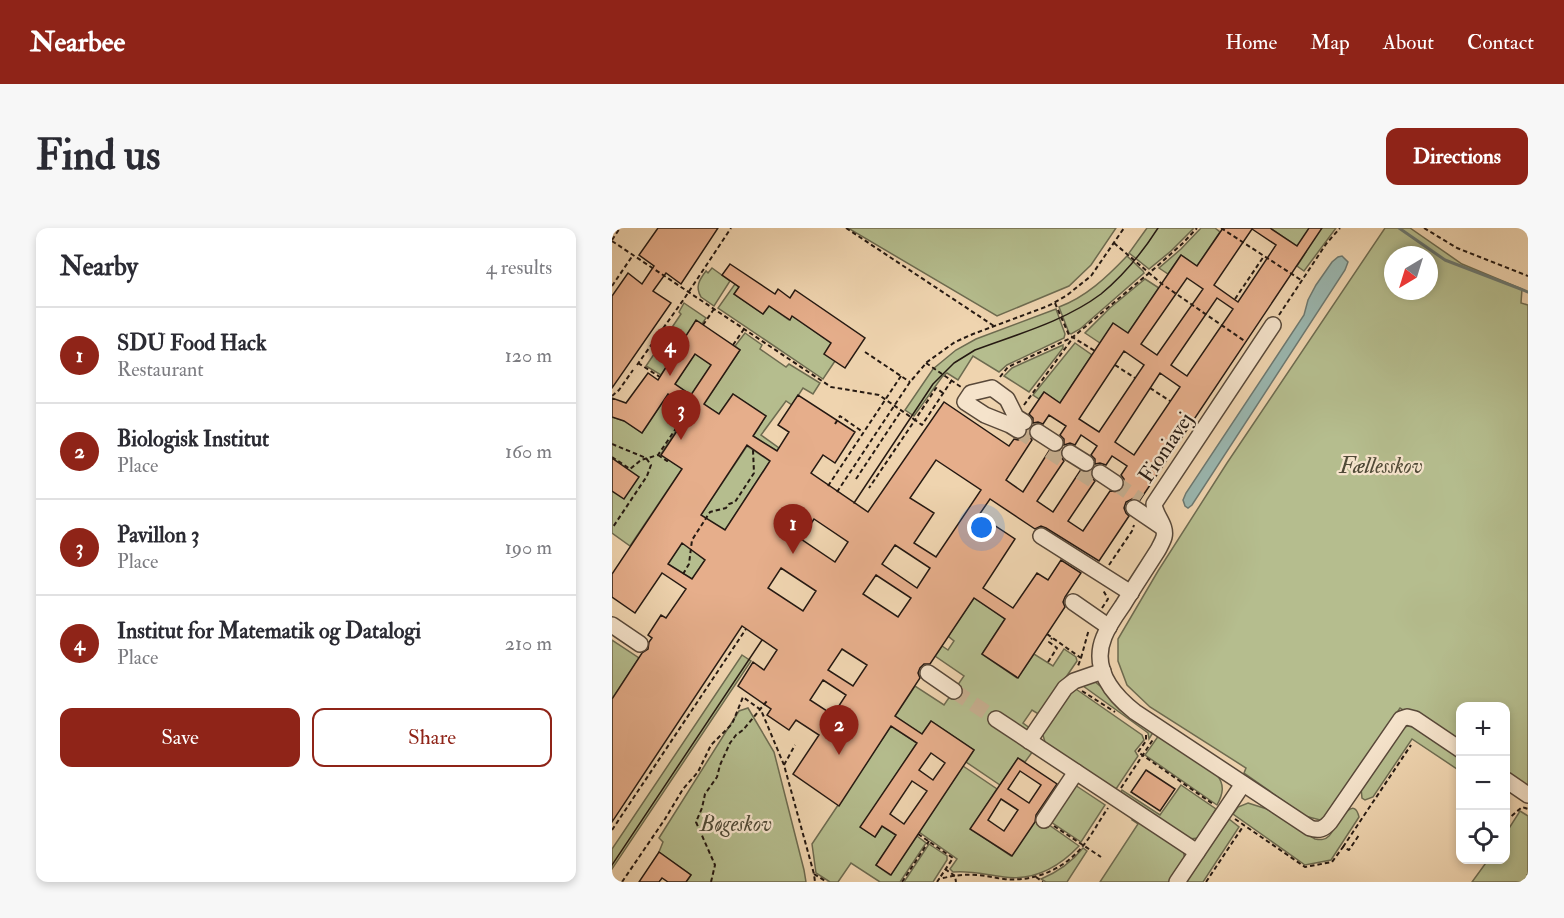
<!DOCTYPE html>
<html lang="en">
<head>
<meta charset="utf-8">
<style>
	:root { --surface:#fff; --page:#f7f7f7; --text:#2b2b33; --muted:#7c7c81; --line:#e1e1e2; --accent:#8f2418 }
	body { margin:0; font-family:"IM FELL Double Pica",serif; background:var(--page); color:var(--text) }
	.controls { position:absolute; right:18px; bottom:18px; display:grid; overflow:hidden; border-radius:12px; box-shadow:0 3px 9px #0003 }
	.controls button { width:54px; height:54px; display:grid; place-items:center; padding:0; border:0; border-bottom:2px solid var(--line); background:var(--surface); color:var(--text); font:30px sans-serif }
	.compass { position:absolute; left:772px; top:18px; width:54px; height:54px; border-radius:50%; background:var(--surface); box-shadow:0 3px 9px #0003; rotate:218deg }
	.you { position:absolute; left:370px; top:300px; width:21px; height:21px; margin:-15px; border:4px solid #fff; border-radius:50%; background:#1a73e8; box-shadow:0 0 0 9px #1a73e833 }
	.badge { display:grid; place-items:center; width:39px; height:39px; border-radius:50%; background:var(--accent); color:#fff; font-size:20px; font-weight:700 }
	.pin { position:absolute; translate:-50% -50px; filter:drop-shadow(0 2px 3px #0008) }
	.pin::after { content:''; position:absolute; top:32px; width:21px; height:18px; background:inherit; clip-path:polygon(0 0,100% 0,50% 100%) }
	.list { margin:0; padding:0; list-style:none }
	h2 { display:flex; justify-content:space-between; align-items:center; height:78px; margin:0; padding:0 24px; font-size:26px }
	h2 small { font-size:20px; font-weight:400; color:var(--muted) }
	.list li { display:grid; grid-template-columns:39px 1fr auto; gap:18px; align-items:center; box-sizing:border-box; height:96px; padding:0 24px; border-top:2px solid var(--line) }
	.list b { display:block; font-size:22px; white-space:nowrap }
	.list p { margin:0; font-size:20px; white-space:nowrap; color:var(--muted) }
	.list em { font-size:20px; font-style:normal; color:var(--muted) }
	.actions { display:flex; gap:12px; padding:18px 24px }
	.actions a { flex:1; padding:14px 0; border:2px solid var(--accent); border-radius:12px; text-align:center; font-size:21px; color:var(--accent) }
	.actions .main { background:var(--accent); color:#fff }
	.icon { flex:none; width:33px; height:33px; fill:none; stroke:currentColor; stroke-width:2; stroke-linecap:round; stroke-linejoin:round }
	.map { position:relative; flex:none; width:916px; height:654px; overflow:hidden; border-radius:12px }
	header { display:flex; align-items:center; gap:36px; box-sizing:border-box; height:84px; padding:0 30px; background:var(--accent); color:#fff }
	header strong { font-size:28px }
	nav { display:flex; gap:33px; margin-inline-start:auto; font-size:21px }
	.intro { display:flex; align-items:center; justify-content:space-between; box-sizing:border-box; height:144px; padding:0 36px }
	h1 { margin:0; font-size:42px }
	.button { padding:15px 27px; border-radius:12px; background:var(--accent); color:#fff; font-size:21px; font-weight:700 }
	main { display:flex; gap:36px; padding:0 36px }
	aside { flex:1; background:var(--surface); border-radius:12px; box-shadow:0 3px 9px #0003 }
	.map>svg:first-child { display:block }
</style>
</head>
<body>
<header>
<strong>Nearbee</strong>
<nav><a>Home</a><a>Map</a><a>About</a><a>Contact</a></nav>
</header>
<div class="intro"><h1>Find us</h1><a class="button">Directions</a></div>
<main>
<aside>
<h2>Nearby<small>4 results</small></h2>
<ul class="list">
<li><span class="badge">1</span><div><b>SDU Food Hack</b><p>Restaurant</p></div><em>120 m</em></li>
<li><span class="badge">2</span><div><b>Biologisk Institut</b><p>Place</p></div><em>160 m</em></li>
<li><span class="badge">3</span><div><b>Pavillon 3</b><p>Place</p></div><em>190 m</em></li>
<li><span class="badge">4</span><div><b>Institut for Matematik og Datalogi</b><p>Place</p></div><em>210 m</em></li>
</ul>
<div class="actions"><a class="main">Save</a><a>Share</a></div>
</aside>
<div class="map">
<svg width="916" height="654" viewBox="0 0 916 654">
	<rect width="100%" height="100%" fill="#efd4af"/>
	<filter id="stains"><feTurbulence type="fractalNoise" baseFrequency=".00333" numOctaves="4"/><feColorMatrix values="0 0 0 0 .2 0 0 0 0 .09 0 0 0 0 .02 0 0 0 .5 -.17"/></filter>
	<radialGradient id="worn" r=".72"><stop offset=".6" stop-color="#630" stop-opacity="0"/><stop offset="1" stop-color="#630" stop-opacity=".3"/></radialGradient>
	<g fill="#b5bd8e" stroke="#6d6b50" stroke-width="1.5" fill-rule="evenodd">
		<polygon points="236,0 504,0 479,37 457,58 385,88"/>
		<polygon points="535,0 582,0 559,23 537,41 517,25"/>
		<polygon points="589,0 603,0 608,4 585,38 569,27 556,46 547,40 569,21"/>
		<polygon points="658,0 724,0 692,43 685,38 694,24"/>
		<path d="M773 0H798L850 36 910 61 909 75 916 77V558L894 544V478H849L848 517 788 480 717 585 708 592 693 588 632 545 634 540 538 479 515 457 506 433V411L546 343 615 235ZM781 27H817V63H781Z"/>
		<path d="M515 28 531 43 532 45 468 101 459 106 457 105 447 79C474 69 495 49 515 28Z"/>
		<path d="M100 40 118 53 102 78 89 69C83 59 87 52 94 43L96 45Z"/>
		<polygon points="533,51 547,60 516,105 488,115 473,105 498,80"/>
		<polygon points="123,56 127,59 122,66 151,86 157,78 177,92 180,88 219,115 223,133 211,151 106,80"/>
		<polygon points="72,75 94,90 90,96 84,93 49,147 34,138 69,86 67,84"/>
		<polygon points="444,81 453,106 452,110 395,137 387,144 361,128 346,152 335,145 330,149 302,188 293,182 321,141 344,122 364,111"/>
		<polygon points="133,105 150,117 148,121 174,139 177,136 208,155 201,166 191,160 180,177 174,173 149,207 167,220 165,223 141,208 154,188 121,166 107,186 92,176 128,122 123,118"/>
		<polygon points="463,115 480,127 448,175 432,164 427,171 421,167"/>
		<polygon points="451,117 451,120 417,164 392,148 400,140"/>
		<polygon points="83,126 99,137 79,167 63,156"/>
		<polygon points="56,166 93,190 69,192 70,194 49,226 63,236 101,195 18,318 0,305 0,189 13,193 30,205"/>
		<polygon points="135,218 158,233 113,302 101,295 82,323 93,332 80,351 56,336"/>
		<polygon points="362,370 393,391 370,426 405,450 422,426 441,438 452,421 464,429 465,433 428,487 420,482 411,495 419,501 421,523 413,534 406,530 388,557 354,534 362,522 319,493 310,506 283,488 303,458 332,477 352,448 323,428 330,418 336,422 342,413 336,408"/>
		<polygon points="0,412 27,430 0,471"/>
		<polygon points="130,427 139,433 0,641 0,621"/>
		<polygon points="482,453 542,503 537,511 536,505 532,502 467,455"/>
		<polygon points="461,459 530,507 532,512 523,523 526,528 502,564 438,519 433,514 430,504"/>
		<polygon points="136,480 162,524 192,642 194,654 74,654 79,647 47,624 51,614 47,610 127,483"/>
		<polygon points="279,498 305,515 249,599 263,609 270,598 284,607 264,637 278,647 305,608 314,615 288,654 268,654 239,635 226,654 218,654 204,645 200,616"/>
		<polygon points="795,498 802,499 848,530 848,543 800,511 761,569 753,572 750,570 749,560 787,503"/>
		<path d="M547 507 605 547C613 557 611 566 605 577L533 527Z"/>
		<path d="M351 538 385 561 359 601 399 628 423 593 434 600 437 597 467 618C447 639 422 653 392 649 374 647 359 642 341 644L338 641 345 631 307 604Z"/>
		<polygon points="463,557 493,577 469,614 439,594"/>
		<polygon points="569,557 604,581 587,610 576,611 508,566 510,562 548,587"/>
		<path d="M636 575 655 581 703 611C709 612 713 612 717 608 722 603 741 563 747 589L719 632 693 637 621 586 626 579Z"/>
		<polygon points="908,583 916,588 916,654 860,654 876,632 894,632 894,605"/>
		<polygon points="522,590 571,621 573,632 559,654 488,654 526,596 520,592"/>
		<polygon points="617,591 627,599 591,654 573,654"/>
		<polygon points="317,616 335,628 335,632 321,654 292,654"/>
		<path d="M471 620 475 623 455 654H434L429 651C446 644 459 635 471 620Z"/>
	</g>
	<polygon fill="#9ab7b0" stroke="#6b7871" stroke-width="1.5" points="730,28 736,34 733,42 580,277 576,280 573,278 571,272 574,265 692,87 696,72 704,57 720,34 726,29"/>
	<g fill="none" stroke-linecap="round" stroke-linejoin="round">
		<polyline stroke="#6b7871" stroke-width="3" points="787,0 833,32 916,64"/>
	</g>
	<g fill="#e6ae8b" stroke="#251912" stroke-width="1.5" fill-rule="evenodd">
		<polygon points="46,0 106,0 69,56 54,45 41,63 59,75 0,160 0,68 16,45 30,56 42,38 27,27"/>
		<path d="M611 0H658L685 18 697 0H710L528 272 522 270 514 274 512 280 514 285 517 288 487 333 434 300 429 298 423 301 378 271 367 287 403 311 371 360 401 380 425 345 436 352 449 332 469 345 453 369 451 374 453 379 406 450 370 426 393 391 362 370 318 436H312L308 440 306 445 308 450 283 488 310 506 319 493 362 522 279 647 264 637 284 607 270 598 263 609 248 599 305 515 279 498 227 578 181 546 207 507 184 492 177 502 155 487 159 481 126 458 141 434 152 442 165 422 130 398 0 594V471L30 425 36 421 37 414 40 410 36 407 49 387 54 390 74 361 50 345 23 385 0 369V346L70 241 49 227 71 194 68 192 77 180 56 166 30 205 12 193 0 189V170L14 175 36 145 46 152 84 92 128 122 92 176 107 186 121 166 154 188 141 208 165 223 177 204 166 197 186 167 243 204 223 235 211 227 199 245 256 284 332 174 397 218 402 211 406 212 411 210 416 203 417 208 420 212 394 252 411 264 437 223 443 225 449 223V229L452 233 425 273 441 284 468 243 473 245 478 244 479 249 483 253 456 293 471 303 498 263 507 264 511 260 512 251 509 247 515 238 500 228 494 237 488 235 483 236V231L479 227 485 218 469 207 463 217 458 215 452 217V211L448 207 454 198 437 187 431 196 426 194 421 195V190L417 186 432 164 448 175 501 95 516 105 569 27 585 38ZM640 1 664 17 626 74 602 57ZM575 50 591 61 545 127 529 116ZM605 70 621 81 575 148 559 137ZM512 123 532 137 487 204 467 191ZM83 126 99 137 79 167 63 156ZM548 145 568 159 522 227 503 214ZM135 217 158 233 113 302 89 287ZM324 232 369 262 324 329 302 315 322 285 298 270ZM202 291 236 314 223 334 189 311ZM70 315 93 332 80 351 56 336ZM283 317 318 340 305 360 270 336ZM169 340 204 363 191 383 156 360ZM264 347 299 370 286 389 251 366ZM230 421 255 437 241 458 216 442ZM211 452 234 467 221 487 198 472ZM319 525 333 535 321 552 307 542ZM300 553 315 563 292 596 278 586Z"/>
		<polygon points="118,36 163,66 166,61 178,70 183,62 253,110 233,140 212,126 219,115 180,88 178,92 157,78 151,86 122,66 127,59 110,47"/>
		<polygon points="0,230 27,249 12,271 0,263"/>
		<path d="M406 530 445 556 424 587 423 594 400 628 358 601ZM408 543 429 557 417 575 396 561ZM389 571 406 582 392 603 376 592Z"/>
		<polygon points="534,542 563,561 548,583 519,564"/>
		<polygon points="47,624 79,647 74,654 56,654 50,650 47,654 27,654"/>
	</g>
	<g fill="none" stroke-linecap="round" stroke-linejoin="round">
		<g stroke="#c7af90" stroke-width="15" stroke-dasharray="15 8" stroke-linecap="butt">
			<polyline points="406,202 421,212"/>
			<polyline points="437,223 452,233"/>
			<polyline points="468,244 483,254"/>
			<polyline points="503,255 528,272"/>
			<polyline points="342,463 384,491"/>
		</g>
		<defs>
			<g id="minor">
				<path d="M661 97 542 276C543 288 555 297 552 309 551 313 548 318 546 322 534 341 522 359 511 377 504 387 496 398 492 409 479 440 500 466 523 484L698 600C707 603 712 601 718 594L789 491 795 489 803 491 849 522"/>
				<polyline points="406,202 398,197 373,187 353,174 359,165 380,160 395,171 404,189 412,194"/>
				<polyline points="426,204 443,215"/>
				<polyline points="458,225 474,235"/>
				<polyline points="488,245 503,255"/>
				<polyline points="522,280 550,299"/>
				<polyline points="429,308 519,365"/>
				<polyline points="461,374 497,399"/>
				<polyline points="0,397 28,416"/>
				<polyline points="316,445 342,463"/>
				<polyline points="384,491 585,624"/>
				<polyline points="417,513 453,460 462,453 491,443"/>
				<polyline points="894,552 916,567"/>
				<polyline points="432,592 464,544"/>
				<polyline points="565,654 631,556"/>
			</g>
		</defs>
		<use href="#minor" stroke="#584839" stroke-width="18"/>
		<g stroke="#251912" stroke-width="2" stroke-dasharray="4.5 3" stroke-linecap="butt">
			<polyline points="234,0 382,98"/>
			<polyline points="609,0 689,52"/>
			<polyline points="812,0 845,20 916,48"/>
			<polyline points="0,12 8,0"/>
			<polyline points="0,13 219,159 267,167 303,192 257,260"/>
			<polyline points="502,15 550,56 634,114"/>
			<polyline points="0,58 21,27"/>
			<polyline points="623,71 652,28"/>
			<polyline points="443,75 457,107 483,123"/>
			<polyline points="667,87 714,16 728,0"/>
			<polyline points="91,97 102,81"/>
			<polyline points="121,117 132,101"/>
			<polyline points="253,124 298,154"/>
			<polyline points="26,135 48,149"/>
			<polyline points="314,135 349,159"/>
			<polyline points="25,137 72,71 119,0"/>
			<polyline points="503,137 523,150"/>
			<polyline points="388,149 396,139 461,109 543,40 571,15 585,0"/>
			<polyline points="538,160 558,173"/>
			<polyline points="331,165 324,160 303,192 310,197 340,152"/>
			<polyline points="0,168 7,162 21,142"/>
			<polyline points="412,177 460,111"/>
			<polyline points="223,196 228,188 251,204"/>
			<polyline points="0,216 34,230 39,237 35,248 1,299"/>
			<polyline points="46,227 55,233 56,232"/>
			<polyline points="0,229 18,241 29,232 46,227 69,193"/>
			<polyline points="244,251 289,183"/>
			<polyline points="216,258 289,148"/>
			<polyline points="225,264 298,154 315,134 343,114 361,106 436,78 454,68 479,48 512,0"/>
			<polyline points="497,337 520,303 522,297"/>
			<polyline points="71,346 77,336 80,312 98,284 114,280 117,276 123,274 142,245 141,222"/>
			<polyline points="490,380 496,371 491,362"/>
			<polyline points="435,406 469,430 466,438"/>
			<polyline points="469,430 477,401"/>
			<polyline points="436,434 445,420 437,414 440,410"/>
			<polyline points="470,463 503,484"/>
			<polyline points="534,507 534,513 526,524 601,576"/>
			<polyline points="172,537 183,517"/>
			<polyline points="509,560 542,510"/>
			<polyline points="623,591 693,639 720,634 731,619 737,622 747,607"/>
			<polyline points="894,593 910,579 916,581"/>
			<polyline points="442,598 489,629"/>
			<polyline points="0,602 134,401"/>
			<polyline points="306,606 341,630 327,651"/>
			<polyline points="731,619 799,517"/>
			<polyline points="333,641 343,648 344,654"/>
			<polyline points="202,646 215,654"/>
			<polyline points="424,649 431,654"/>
			<polyline points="10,654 53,591 71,561 86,544 99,517 120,496 131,469 149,482 172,537 202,646 203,654"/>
			<polyline points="99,654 103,637 84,594 90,580 93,566 105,549 108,537 118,515 124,507 131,502 155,473"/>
			<polyline points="290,654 317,613"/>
			<path d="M325 654 327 651C339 648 351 646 364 647 373 647 382 650 392 651 421 654 451 642 470 619 480 607 487 593 496 580"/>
			<polyline points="594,654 632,597"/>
			<polyline points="912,654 916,646"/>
		</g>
		<use href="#minor" stroke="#f5e3cb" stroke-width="15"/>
		<g stroke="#251912" stroke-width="1.5">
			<path d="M242 275 321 156 342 135 363 122C406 106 453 93 489 66 512 47 530 25 546 0"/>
			<polyline points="0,637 150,412"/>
		</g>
	</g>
	<g text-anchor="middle" stroke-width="4.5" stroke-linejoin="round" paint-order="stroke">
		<g font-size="22" fill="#251912" stroke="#f5e3cb">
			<text transform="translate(553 219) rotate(-56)" y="8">Fioniavej</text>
		</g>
		<g font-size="22" font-style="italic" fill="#504a37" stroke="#f5e3cb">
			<text x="769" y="245">Fællesskov</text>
			<text x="124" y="603">Bøgeskov</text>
		</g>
	</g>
	<rect width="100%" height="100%" filter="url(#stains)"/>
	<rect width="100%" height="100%" fill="url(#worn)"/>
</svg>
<div class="controls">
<button>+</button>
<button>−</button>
<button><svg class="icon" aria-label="locate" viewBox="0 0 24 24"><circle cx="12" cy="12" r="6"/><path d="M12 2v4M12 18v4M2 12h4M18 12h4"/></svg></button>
</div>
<svg class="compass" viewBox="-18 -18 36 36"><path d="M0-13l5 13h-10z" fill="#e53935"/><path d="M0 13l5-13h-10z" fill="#7c7c81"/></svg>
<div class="you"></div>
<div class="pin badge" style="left:181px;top:326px">1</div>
<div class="pin badge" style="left:227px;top:527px">2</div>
<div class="pin badge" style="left:69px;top:212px">3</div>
<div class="pin badge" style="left:58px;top:148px">4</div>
</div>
</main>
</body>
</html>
